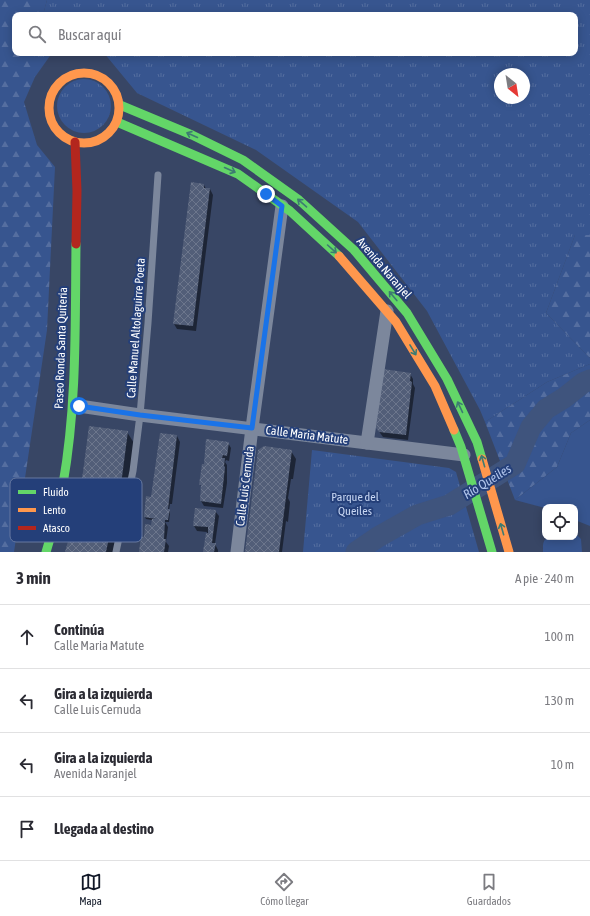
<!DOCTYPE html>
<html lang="es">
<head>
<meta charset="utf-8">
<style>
	:root { --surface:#fff; --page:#f7f7f7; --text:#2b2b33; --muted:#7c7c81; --line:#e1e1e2; --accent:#111827 }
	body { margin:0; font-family:"Asap Condensed",sans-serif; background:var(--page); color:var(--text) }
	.controls { position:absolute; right:12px; bottom:12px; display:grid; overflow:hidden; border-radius:8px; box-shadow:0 2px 10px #0003 }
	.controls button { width:36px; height:36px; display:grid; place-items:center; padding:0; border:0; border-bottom:1px solid var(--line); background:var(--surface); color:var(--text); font:20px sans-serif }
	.compass { position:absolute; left:494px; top:68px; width:36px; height:36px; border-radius:50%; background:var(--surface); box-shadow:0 2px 10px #0003; rotate:150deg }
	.stop { position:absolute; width:12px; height:12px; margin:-9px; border:3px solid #1a73e8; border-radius:50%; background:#fff }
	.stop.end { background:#1a73e8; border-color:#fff; box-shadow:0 1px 4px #0008 }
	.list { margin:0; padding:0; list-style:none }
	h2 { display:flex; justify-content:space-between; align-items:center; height:52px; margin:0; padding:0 16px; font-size:17px }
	h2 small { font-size:13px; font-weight:400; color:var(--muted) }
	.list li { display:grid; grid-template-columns:26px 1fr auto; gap:12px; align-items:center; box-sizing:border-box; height:64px; padding:0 16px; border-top:1px solid var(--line) }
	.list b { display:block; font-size:15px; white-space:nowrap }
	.list p { margin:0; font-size:13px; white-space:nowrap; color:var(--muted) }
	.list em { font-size:13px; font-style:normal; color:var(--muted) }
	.icon { flex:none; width:22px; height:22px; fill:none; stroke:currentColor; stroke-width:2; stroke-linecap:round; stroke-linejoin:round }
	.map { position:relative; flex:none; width:590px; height:552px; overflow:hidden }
	.search { position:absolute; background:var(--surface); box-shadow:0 2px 10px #0003; left:12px; right:12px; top:12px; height:44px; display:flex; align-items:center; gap:10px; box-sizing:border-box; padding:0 14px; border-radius:8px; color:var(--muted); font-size:15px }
	.sheet { height:308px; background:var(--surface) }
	nav { display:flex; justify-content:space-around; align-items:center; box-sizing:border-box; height:56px; border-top:1px solid var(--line); background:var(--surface); font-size:11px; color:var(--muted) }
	nav a { display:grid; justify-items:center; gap:2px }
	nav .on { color:var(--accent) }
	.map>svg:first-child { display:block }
</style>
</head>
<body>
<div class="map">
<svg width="590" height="552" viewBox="0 0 590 552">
	<defs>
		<pattern id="grass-tufts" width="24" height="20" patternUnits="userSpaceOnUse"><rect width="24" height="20" fill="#37558f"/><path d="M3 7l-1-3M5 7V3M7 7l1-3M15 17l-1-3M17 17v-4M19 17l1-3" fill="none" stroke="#556ea0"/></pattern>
		<pattern id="forest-firs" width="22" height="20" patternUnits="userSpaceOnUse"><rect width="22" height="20" fill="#37558f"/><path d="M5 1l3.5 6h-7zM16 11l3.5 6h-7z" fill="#556ea0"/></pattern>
		<pattern id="building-cross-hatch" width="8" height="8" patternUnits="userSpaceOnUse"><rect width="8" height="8" fill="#525e78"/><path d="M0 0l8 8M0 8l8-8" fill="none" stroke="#6c768c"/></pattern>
	</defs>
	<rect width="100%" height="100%" fill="#384665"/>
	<g fill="url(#grass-tufts)" fill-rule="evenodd">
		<path d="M47 0H590V235H575L546 313 590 358V364L547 382 485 422 480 410 427 311 358 222 256 150 137 93 104 53H575V15H43ZM500 74H524V98H500Z"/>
		<polygon points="35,53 52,53 35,77"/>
		<circle cx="84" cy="106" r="27"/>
		<polygon points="312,450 449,468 456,472 479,552 303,552"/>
	</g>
	<g fill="url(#forest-firs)">
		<polygon points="0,0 47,0 43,15 15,15 15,53 35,53 35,77 24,102 37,145 55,167 47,330 14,552 0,552"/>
		<polygon points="575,235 590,235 590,358 546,313"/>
		<polygon points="590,364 590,420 571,433 557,467 515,500 485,422 547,382"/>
	</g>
	<g fill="#37558f">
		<polygon points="590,420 590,526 575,520 575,507 545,507 545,508 515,500 557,467 571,433"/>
		<path d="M575 533 581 539 582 552H543C543 545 542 541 548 537H575Z"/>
	</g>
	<g fill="#0007">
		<polygon points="204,185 206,189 210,189 213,195 196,331 177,329 174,324"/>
		<polygon points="410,374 413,379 413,384 415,388 408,440 383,437 378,430"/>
		<polygon points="127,432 134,443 128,489 115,552 66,552"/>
		<polygon points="177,436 180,442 172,504 170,504 169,510 170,513 169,522 165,522 168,527 166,542 169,546 168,552 140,552 145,538 152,526 152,520 146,519 145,517 153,498"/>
		<polygon points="228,443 231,448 229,461 226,460 225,462 227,465 227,483 223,508 204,506 201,501 202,488 200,484 205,465"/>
		<polygon points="291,451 296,459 293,479 291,479 288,498 290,502 288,522 286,521 282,552 246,552"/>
		<polygon points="215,511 219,516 215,544 218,550 218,552 204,552 207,532 197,531 194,526"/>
	</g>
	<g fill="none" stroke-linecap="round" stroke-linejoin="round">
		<polyline stroke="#3f547d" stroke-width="21" points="356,552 378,537 417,515 449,505 515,464 531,427 546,409 564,398 583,383 590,380"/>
	</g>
	<g fill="url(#building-cross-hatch)">
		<polygon points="191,182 204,184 204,188 210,188 193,326 173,324"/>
		<polygon points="383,369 411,373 410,381 412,382 406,435 379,432 376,428"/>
		<polygon points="89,426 128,431 122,477 106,552 65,552 75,516 83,472"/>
		<polygon points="160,433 177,435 168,509 170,509 168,520 165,520 164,539 166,539 164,552 139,552 141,536 144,537 145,524 151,525 152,519 156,519 144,517 146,496 151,497"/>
		<polygon points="206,439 229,442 227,456 223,455 222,458 225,458 224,466 225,467 221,504 200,501 201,485 199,485 202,464 204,464"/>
		<polygon points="264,446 292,450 279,552 245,552 258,450"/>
		<polygon points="195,508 216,510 212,543 216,543 214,552 203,552 206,533 208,533 208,527 193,526"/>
	</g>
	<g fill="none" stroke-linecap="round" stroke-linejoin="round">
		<polyline stroke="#7c879c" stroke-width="7" points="116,552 133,471 140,415 148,323 158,175"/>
		<g stroke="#7c879c" stroke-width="13">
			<polyline points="79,406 140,415 464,455"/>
			<polyline points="367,443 387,311"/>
			<polyline points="237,552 252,428 282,206"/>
		</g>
		<g stroke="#63d668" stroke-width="9">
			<polyline points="120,105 192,135 243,160 299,200 354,250 407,313 447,379 477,442 482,459"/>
			<polyline points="117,122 238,174 290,211 339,256"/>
			<polyline points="454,430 461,447 492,552"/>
			<path d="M46 552C53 530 59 507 63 484 77 405 75 324 76 244"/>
		</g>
		<g stroke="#ff974d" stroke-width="9">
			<circle cx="84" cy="108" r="35"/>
			<polyline points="339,256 396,322 435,386 454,430"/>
			<polyline points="482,459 509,552"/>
		</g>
		<polyline stroke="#b3261e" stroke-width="9" points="75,142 77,191 76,244"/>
	</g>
	<defs><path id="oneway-shaft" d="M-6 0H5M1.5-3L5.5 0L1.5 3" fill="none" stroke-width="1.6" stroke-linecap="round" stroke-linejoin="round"/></defs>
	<g stroke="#3d7b72">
		<use href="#oneway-shaft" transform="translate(192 135) rotate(-156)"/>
		<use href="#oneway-shaft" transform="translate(230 170) rotate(24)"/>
		<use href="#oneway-shaft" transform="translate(302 203) rotate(-139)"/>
		<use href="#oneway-shaft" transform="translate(332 249) rotate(42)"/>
		<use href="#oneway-shaft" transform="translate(393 296) rotate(-130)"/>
		<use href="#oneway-shaft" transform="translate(413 350) rotate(59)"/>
		<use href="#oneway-shaft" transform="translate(460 407) rotate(-115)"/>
		<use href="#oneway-shaft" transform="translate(483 461) rotate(-106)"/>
		<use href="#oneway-shaft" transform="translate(502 529) rotate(-106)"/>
	</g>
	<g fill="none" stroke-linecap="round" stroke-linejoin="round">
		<polyline stroke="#1a73e8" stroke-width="5" points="79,406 140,415 252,428 282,206 266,194"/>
	</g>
	<g text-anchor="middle" stroke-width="4" stroke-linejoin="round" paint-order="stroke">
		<g font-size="12" fill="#fff" stroke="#243f79">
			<text transform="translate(384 268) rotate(49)" y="4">Avenida Naranjel</text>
			<text transform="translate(136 328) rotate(-86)" y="4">Calle Manuel Altolaguirre Poeta</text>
			<text transform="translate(61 348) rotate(-88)" y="4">Paseo Ronda Santa Quiteria</text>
			<text transform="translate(307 435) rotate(7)" y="4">Calle Maria Matute</text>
			<text transform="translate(245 486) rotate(-83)" y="4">Calle Luis Cernuda</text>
		</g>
		<g font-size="12" fill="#c8d7f3" stroke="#243f79">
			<text x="355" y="501">Parque del<tspan x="355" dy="14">Queiles</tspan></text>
		</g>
		<g font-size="13" font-style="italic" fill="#b1c5ec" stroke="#243f79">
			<text transform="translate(487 481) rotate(-32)" y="5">Río Queiles</text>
		</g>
	</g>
	<rect x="10" y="478" width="132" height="64" rx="6" fill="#243f79" stroke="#6679a1" stroke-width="1"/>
	<rect x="18" y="490" width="18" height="4" fill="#63d668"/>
	<rect x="18" y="508" width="18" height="4" fill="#ff974d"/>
	<rect x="18" y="526" width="18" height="4" fill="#b3261e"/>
	<g font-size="11" fill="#fff">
		<text x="43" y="496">Fluido</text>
		<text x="43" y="514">Lento</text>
		<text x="43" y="532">Atasco</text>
	</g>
</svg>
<div class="controls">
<button><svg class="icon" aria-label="locate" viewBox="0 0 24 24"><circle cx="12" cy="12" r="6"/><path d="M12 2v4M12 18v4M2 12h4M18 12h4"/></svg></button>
</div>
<svg class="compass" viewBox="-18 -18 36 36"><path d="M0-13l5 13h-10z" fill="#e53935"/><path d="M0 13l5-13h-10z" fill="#7c7c81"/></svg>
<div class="stop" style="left:79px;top:406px"></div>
<div class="stop end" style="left:266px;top:194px"></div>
<div class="search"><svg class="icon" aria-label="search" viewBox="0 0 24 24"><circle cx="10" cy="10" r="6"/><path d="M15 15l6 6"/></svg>Buscar aquí</div>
</div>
<section class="sheet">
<h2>3 min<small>A pie · 240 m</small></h2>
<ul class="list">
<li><svg class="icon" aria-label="ahead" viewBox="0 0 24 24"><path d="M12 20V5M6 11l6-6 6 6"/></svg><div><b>Continúa</b><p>Calle Maria Matute</p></div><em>100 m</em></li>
<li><svg class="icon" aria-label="left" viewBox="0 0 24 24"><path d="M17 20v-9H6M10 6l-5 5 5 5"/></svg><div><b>Gira a la izquierda</b><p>Calle Luis Cernuda</p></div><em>130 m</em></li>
<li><svg class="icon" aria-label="left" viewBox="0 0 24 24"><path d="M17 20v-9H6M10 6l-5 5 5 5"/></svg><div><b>Gira a la izquierda</b><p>Avenida Naranjel</p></div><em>10 m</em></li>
<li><svg class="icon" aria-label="arrive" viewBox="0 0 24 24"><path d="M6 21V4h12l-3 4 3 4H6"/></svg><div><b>Llegada al destino</b></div></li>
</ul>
</section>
<nav>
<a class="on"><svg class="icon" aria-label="map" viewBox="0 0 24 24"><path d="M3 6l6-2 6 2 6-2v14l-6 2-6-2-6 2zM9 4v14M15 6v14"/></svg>Mapa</a>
<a><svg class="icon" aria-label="directions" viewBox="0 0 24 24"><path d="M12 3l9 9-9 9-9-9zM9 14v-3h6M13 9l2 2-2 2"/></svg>Cómo llegar</a>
<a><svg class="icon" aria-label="saved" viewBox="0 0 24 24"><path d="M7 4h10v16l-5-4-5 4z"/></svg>Guardados</a>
</nav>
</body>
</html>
